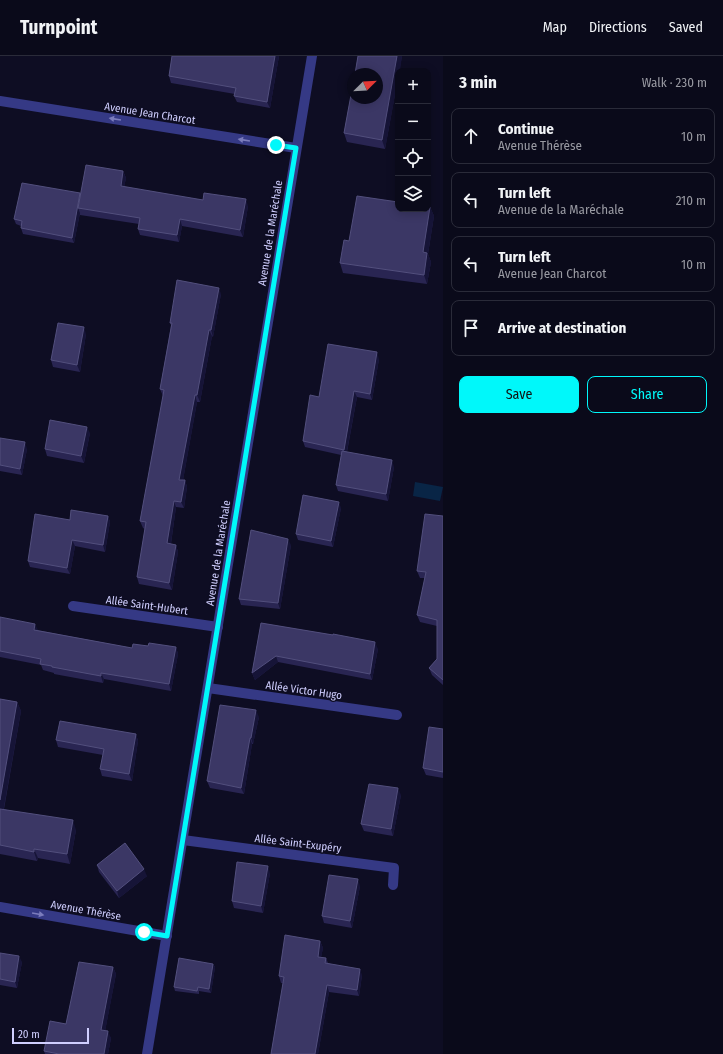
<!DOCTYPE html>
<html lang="en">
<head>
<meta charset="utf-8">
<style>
	:root { --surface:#0a0a1a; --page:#131323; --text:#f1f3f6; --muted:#999aa2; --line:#2a2b39; --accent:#00f8fa }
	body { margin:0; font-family:"Fira Sans Condensed",sans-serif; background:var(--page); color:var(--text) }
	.controls { position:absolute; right:12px; top:12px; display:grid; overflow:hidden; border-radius:8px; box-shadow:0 2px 10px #0003 }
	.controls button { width:36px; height:36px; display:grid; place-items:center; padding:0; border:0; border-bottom:1px solid var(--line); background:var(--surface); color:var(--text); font:20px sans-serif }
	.compass { position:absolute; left:347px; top:12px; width:36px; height:36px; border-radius:50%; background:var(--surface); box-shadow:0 2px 10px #0003; rotate:66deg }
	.scale { position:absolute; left:12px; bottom:10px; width:77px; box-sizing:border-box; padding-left:4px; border:2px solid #d0cfff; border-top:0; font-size:11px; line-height:14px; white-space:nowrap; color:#d0cfff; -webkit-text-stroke:3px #0e0d23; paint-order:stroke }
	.stop { position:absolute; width:12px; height:12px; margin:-9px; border:3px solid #00f8fa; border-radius:50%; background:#fff }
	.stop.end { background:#00f8fa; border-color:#fff; box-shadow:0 1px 4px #0008 }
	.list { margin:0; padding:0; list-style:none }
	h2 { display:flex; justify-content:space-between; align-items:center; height:52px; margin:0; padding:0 16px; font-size:17px }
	h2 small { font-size:13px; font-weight:400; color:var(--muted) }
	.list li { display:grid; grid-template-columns:26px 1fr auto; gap:12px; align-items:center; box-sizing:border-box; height:56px; margin:0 8px 8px; padding:0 8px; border:1px solid var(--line); border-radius:8px }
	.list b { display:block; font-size:15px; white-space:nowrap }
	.list p { margin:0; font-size:13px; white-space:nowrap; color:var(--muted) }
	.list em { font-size:13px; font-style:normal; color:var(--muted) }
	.actions { display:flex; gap:8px; padding:12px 16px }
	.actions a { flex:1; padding:9px 0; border:1px solid var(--accent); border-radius:8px; text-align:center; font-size:14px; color:var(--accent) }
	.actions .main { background:var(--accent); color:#111 }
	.icon { flex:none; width:22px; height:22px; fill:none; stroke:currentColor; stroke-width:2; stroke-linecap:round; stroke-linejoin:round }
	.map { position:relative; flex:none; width:443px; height:998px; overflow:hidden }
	header { display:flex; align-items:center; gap:24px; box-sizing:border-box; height:56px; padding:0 20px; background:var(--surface); border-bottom:1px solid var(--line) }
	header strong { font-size:19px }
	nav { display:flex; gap:22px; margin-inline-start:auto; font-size:14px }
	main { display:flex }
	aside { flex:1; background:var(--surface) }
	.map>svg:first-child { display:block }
</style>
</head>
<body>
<header>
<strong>Turnpoint</strong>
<nav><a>Map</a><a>Directions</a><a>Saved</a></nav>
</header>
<main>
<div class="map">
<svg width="443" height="998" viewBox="0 0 443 998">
	<rect width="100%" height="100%" fill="#0e0d23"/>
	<polygon fill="#092546" points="415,426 443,431 440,445 413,440"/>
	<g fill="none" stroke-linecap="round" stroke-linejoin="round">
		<g stroke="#353985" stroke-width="10">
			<polyline points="208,632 397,659"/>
			<polyline points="183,784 394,812 393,829"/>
		</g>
		<g stroke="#353985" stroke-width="10">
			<polyline points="0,45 296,92"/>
			<polyline points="73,550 218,571"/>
			<polyline points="0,851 167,880"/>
		</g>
		<polyline stroke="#353985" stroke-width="10" points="147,998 312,0"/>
	</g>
	<g fill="#292552">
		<polygon points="172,0 279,0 270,52 237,46 234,40 235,38 171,27 169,20"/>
		<polygon points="358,0 402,0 385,93 347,86 344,77"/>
		<polygon points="123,115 126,122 124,131 203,144 248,150 243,181 182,170 179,186 140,179 138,173 139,168 80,159 80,157 74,187 23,178 21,172 21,170 16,168 14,163 80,137"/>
		<polygon points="430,151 434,160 428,198 431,206 427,228 343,217 340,207 349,185"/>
		<polygon points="221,238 213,281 212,280 200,346 197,346 183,424 185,424 187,431 184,452 176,451 171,488 176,489 178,496 172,534 139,528 137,521 145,473 143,472 140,465 163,340 160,333 171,269 170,267"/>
		<polygon points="86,278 80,316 53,311 51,304"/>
		<polygon points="379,303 372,344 357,341 347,396 394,411 388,445 338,435 336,429 341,399 305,391 303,385 319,341"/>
		<polygon points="90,377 84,407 47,400 45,393"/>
		<polygon points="0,382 27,393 22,419 0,415"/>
		<polygon points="341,452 333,491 298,484 296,478"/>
		<polygon points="108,460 110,466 105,496 75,490 70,518 30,511 28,505 70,464"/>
		<polygon points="443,460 443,629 432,619 429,612 437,603 437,570 420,566 417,559 425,522 420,522 417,515"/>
		<polygon points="291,489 280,553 241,549 239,543"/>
		<polygon points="0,561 37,574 132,592 148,590 176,591 178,598 171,635 104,623 103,627 54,618 54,617 43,614 41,609 0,601"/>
		<polygon points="261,567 333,579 378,593 372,624 278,606 255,624 252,617"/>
		<polygon points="0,643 17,646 21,655 4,753 76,774 70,808 38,802 37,805 0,798"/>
		<polygon points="259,661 253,688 252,688 244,738 210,732 207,725"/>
		<polygon points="443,673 443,722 426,719 423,712"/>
		<polygon points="136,678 138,685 132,725 102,720 100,713 103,699 58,691 56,684"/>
		<polygon points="401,739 393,780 364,775 361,768"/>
		<polygon points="97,809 147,820 119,842 99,816"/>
		<polygon points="270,817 263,857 234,852 232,845"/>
		<polygon points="360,830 352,872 324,867 322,860"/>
		<polygon points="320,885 323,892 321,901 326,902 328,907 362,919 359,940 329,936 318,998 271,998 283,927 281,927 279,920"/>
		<polygon points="0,897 22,906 17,932 0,929"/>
		<polygon points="213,908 215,911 211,937 199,935 199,938 175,935 174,931"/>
		<polygon points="113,911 116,918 105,975 111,982 108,998 45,998 44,995"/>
	</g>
	<g fill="#161437">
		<polygon points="275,0 279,0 270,52 267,46"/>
		<polygon points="397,0 402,0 400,15 398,15 398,23 385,93 382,84"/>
		<polygon points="123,115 126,122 123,137 121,130"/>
		<polygon points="80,137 78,152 80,157 74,187 72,182"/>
		<polygon points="246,143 248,150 243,181 240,174"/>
		<polygon points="430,151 434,160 428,198 431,206 427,228 424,219 423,196"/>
		<polygon points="180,163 182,170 179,186 177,179"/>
		<polygon points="219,232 221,238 213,281 211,274"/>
		<polygon points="84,271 86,278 80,316 77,309"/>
		<polygon points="209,274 212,280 200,346 197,339"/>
		<polygon points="377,296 379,303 372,344 370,338"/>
		<polygon points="354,335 357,341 346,400 344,394"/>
		<polygon points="195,339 197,346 182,430 179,424"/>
		<polygon points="87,371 90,377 84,407 81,400"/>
		<polygon points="25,386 27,393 22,419 20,413"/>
		<polygon points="392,404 394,411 388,445 386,438"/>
		<polygon points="185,424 187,431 184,452 181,446"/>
		<polygon points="174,445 176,451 170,494 167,487"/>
		<polygon points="339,446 341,452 333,491 331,485"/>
		<polygon points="108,460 110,466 105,496 103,489"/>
		<polygon points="288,483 291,489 280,553 278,547"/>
		<polygon points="72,484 75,490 70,518 67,512"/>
		<polygon points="176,489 178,496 172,534 169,527"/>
		<polygon points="35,568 38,574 34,574"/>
		<polygon points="375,586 378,593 372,624 370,618"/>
		<polygon points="176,591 178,598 171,635 169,628"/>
		<polygon points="276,600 278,606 255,624 252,617"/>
		<polygon points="101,617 104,623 103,627 101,620"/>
		<polygon points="17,646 21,655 2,762 0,756 0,744"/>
		<polygon points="256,654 259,661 253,688 251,682"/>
		<polygon points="136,678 138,685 132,725 129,718"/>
		<polygon points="250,682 252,688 244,738 241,732"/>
		<polygon points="398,732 401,739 393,780 391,773"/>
		<polygon points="73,764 76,774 70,808 67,798"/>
		<polygon points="34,793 38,802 37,805 34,796"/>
		<polygon points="268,810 270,817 263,857 261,850"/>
		<polygon points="144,813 147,820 119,842 117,835"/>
		<polygon points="358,823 360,830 352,872 350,865"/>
		<polygon points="320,885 323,892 320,907 318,901"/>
		<polygon points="19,900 22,906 17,932 15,926"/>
		<polygon points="213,908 215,911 211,937 209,933"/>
		<polygon points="113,911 116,918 104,981 101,974"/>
		<polygon points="360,913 362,919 359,940 357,934"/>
		<polygon points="327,929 329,936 318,998 315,998"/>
		<polygon points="108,975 111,982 108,998 104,998"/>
	</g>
	<g fill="#3b3765" stroke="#524f7d">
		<polygon points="172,0 275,0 267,46 234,40 236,32 169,20"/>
		<polygon points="358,0 397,0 382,84 344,77 353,28 353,42 377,42 377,18 355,18"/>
		<polygon points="86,109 123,115 121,130 203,144 204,137 246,143 240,174 180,163 177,179 138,173 140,162 78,152"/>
		<polygon points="22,127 80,137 72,182 21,172 22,165 14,163"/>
		<polygon points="357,140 398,146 398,153 428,153 428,151 430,151 423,196 427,197 424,219 340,207 344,184 349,185"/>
		<polygon points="177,224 219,232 211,274 209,274 197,339 195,339 179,424 185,424 181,446 174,445 167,487 176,489 169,527 137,521 146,466 140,465 164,334 160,333 172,267 170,267"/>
		<polygon points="58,267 84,271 77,309 51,304"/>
		<polygon points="328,288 377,296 370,338 354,335 344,394 303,385 310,339 319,341"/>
		<polygon points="50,364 87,371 81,400 45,393"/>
		<polygon points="0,382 25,386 20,413 0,409"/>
		<polygon points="342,395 392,404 386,438 336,429"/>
		<polygon points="303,439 339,446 331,485 296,478"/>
		<polygon points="71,454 108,460 103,489 72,484 67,512 28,505 35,458 70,464"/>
		<polygon points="425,458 443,460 443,624 429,612 437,603 437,564 417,559 426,516 417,515"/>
		<polygon points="251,474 288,483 278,547 239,543"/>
		<polygon points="0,561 35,568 34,574 132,592 133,588 148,590 149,587 176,591 169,628 101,617 101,620 52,611 52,610 40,608 41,603 0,595"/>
		<polygon points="261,567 333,579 333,578 375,586 370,618 276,600 252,617"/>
		<polygon points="0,643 17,646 0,744"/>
		<polygon points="220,649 256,654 251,682 250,682 241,732 207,725"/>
		<polygon points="60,665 136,678 129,718 100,713 104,693 56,684"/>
		<polygon points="429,671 443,673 443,716 423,712"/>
		<polygon points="369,728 398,732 391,773 361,768"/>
		<polygon points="0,753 73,764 67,798 34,793 34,796 0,789"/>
		<polygon points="125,787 144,813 117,835 97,809"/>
		<polygon points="237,806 268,810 261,850 232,845"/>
		<polygon points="329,819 358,823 350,865 322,860"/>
		<polygon points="285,879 320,885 318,901 326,902 325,907 360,913 357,934 327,929 315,998 271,998 284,921 279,920"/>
		<polygon points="0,897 19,900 15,926 0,923"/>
		<polygon points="179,902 213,908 209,933 198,931 197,935 174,931"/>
		<polygon points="79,906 113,911 101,974 108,975 104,998 59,998 44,995 50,965 66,968"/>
	</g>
	<defs><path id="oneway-solid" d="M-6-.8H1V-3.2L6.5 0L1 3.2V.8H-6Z"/></defs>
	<g fill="#7b7cbc">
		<use href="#oneway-solid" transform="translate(115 63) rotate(-171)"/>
		<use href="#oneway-solid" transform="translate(244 84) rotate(-171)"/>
		<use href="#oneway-solid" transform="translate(38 858) rotate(10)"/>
	</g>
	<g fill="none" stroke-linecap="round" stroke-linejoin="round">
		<polyline stroke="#00f8fa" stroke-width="5" points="144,876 167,880 296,92 276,89"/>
	</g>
	<g text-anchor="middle" stroke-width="3" stroke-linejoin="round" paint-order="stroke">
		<g font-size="11" fill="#d0cfff" stroke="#0e0d23">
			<text transform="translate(150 57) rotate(9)" y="4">Avenue Jean Charcot</text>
			<text transform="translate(270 177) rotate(-81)" y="4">Avenue de la Maréchale</text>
			<text transform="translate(218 497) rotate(-81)" y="4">Avenue de la Maréchale</text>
			<text transform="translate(147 549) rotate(8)" y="4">Allée Saint-Hubert</text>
			<text transform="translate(304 634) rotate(8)" y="4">Allée Victor Hugo</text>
			<text transform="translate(298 787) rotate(7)" y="4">Allée Saint-Exupéry</text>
			<text transform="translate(86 854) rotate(10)" y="4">Avenue Thérèse</text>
		</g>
	</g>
</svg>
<div class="controls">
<button>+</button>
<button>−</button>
<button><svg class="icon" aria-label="locate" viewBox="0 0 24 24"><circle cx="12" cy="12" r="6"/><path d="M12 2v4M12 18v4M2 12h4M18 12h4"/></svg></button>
<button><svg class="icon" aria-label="layers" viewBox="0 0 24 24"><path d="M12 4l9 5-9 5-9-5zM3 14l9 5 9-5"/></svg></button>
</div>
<svg class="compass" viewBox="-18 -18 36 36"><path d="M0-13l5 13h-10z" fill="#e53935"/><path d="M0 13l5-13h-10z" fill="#999aa2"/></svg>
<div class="scale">20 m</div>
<div class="stop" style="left:144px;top:876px"></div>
<div class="stop end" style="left:276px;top:89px"></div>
</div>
<aside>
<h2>3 min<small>Walk · 230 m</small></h2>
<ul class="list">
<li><svg class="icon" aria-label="ahead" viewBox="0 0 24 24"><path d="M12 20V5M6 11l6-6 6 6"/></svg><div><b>Continue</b><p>Avenue Thérèse</p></div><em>10 m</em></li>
<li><svg class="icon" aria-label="left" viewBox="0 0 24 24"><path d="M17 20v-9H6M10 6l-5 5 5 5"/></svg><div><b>Turn left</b><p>Avenue de la Maréchale</p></div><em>210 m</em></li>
<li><svg class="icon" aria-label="left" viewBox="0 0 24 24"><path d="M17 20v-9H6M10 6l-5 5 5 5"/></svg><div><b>Turn left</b><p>Avenue Jean Charcot</p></div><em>10 m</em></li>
<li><svg class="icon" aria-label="arrive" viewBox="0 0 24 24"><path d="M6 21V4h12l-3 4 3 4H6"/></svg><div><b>Arrive at destination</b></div></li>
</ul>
<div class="actions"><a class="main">Save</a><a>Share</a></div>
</aside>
</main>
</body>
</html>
